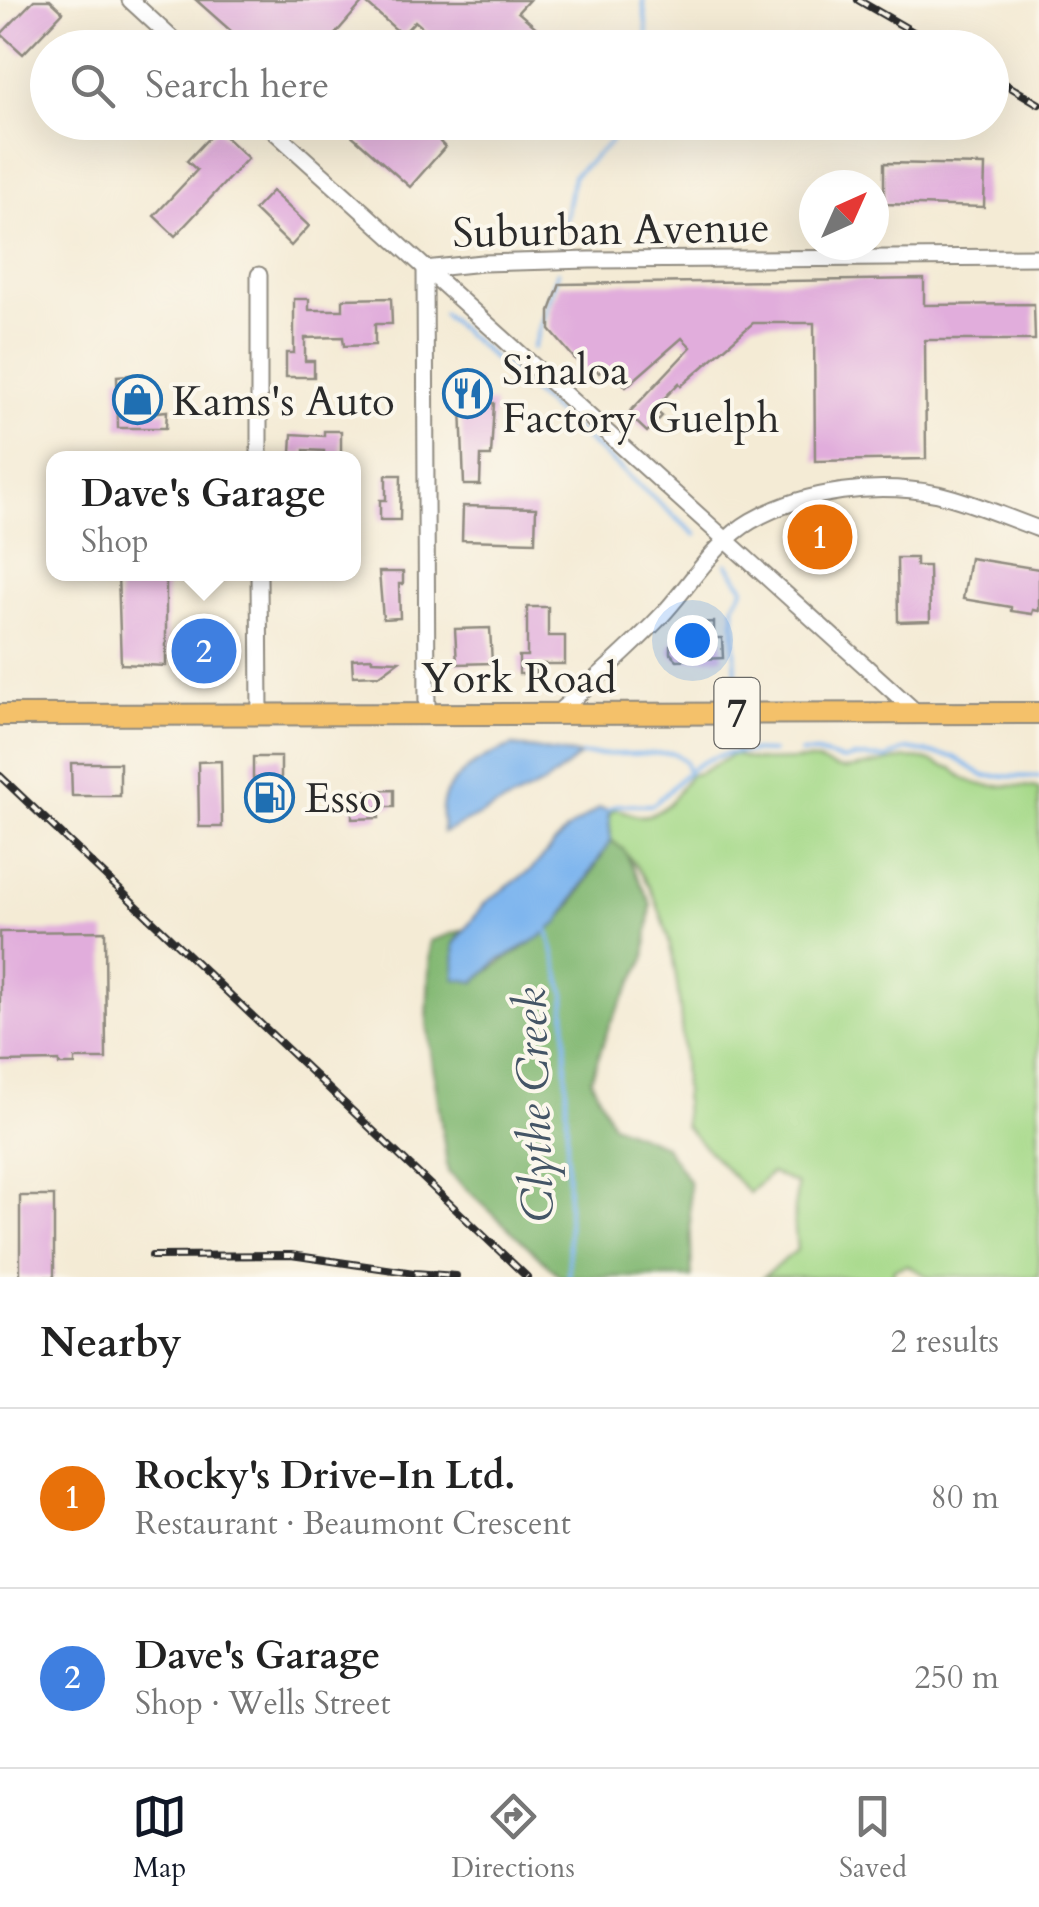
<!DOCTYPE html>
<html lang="en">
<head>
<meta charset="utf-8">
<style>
	:root { --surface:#fff; --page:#f2f2f2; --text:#222; --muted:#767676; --line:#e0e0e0; --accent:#111827 }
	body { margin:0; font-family:Cardo,serif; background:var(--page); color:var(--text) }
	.compass { position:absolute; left:799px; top:170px; width:90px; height:90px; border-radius:50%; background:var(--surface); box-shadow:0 10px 40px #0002; rotate:45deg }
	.you { position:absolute; left:692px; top:640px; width:35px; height:35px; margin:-25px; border:8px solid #fff; border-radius:50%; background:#1a73e8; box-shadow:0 0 0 15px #1a73e833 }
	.badge { display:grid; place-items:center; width:65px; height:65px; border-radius:50%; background:var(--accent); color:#fff; font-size:32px; font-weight:700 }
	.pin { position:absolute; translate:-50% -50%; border:5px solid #fff; box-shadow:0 2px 10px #0006 }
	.popup { position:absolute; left:46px; top:451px; width:315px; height:130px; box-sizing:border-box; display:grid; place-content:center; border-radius:20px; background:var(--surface); filter:drop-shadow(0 2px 8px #0005); font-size:32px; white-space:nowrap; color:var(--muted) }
	.popup b { font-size:38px; color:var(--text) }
	.popup::after { content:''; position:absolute; left:50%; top:100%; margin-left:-20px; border:20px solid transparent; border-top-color:var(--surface) }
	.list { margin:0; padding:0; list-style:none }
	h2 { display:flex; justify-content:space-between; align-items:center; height:130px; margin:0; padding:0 40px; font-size:42px }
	h2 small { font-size:32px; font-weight:400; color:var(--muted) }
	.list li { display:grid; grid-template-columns:65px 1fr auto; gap:30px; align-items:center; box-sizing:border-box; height:180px; padding:0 40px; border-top:2px solid var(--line) }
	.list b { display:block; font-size:38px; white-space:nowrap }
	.list p { margin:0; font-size:32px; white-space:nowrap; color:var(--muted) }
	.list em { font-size:32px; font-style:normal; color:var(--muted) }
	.icon { flex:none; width:55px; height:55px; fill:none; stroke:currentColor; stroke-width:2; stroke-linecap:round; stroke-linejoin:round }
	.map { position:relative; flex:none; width:1039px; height:1277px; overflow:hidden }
	.search { position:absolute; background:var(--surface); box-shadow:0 10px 40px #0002; left:30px; right:30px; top:30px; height:110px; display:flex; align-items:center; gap:25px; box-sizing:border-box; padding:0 35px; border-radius:55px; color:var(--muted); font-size:38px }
	.sheet { height:490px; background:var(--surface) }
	nav { display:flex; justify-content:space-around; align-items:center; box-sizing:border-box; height:140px; border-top:2px solid var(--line); background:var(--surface); font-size:28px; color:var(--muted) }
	nav a { display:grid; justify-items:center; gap:5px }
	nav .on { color:var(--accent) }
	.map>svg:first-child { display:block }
</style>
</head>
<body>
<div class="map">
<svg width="1039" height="1277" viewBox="0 0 1039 1277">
	<rect width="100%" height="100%" fill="#fbf7ec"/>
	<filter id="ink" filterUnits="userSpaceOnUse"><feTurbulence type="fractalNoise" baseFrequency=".01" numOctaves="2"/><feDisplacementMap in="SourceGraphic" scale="20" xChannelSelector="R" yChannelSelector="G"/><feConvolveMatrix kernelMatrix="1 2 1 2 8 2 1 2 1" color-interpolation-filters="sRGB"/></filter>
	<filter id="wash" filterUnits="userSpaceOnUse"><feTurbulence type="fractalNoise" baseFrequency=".0048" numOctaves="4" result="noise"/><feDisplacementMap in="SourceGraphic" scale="40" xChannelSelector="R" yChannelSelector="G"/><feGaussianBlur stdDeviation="2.25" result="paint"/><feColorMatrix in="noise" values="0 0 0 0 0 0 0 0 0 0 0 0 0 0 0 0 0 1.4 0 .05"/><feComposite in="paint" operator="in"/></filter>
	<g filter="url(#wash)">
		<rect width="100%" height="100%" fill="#f4ebd5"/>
		<path fill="#a6d989" stroke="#68825a" stroke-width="2.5" d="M734 754C756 765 790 759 813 760 823 761 833 769 844 769 869 768 897 755 922 759 933 760 940 767 952 768 980 798 1011 779 1039 789V1277H929L907 1265 894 1269 893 1277H763L797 1250 794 1220 797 1184 771 1173 749 1193 685 1126C682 1040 687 898 611 840L609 814 615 809C624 809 630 815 639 816 665 816 677 795 689 775L700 773Z"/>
		<path fill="#84b975" stroke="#587250" stroke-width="2.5" d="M611 840 624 850 651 904 645 959 609 1026 591 1079 612 1124 664 1145 689 1181 692 1277H561L448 1172 427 1023 430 941 463 930 454 944 475 982C499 960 529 948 553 926 575 907 595 866 611 840Z"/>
		<g fill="#7fb6ee" stroke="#55708c" stroke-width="2.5">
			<path d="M513 746 581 755 544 784 443 833C443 825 441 816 442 808 445 776 486 755 513 746Z"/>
			<polygon points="599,808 608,810 611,840 558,923 539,938 496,962 475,982 455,979 454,944 486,902 531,870 566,831"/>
		</g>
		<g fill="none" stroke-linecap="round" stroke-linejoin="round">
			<g stroke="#7fb6ee" stroke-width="4">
				<polyline points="643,0 649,48"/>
				<polyline points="561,247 573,176 610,143 617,122"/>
				<polyline points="443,314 696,535"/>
				<polyline points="533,348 558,272"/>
				<polyline points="727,564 744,588 734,605 736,682"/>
				<polyline points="736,734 736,749"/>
				<polyline points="801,753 817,753 843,760 854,757 887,758 907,749 954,757 984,776 1039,777"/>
				<polyline points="581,755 674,753 685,761 688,772"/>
				<path d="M608 810 617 805H652C664 797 672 787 682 777 708 752 738 750 772 752"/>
				<polyline points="548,931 565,995 569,1277"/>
			</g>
		</g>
		<g id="blocks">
			<g fill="#e1addc">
				<polygon points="34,0 50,0 63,12 23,54 1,34"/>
				<polygon points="196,0 529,0 518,12 539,30 523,48 422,48 432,36 415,21 402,35 364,1 323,48 250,48"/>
				<polygon points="356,122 457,122 440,142 445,147 410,187 348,132"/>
				<polygon points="217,129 248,158 175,236 154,216 197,170 187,161"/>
				<polygon points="884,163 985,165 984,207 884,204"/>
				<polygon points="272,191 309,226 291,246 254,210"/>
				<polygon points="924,279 924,305 1034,304 1035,340 925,340 926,459 815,461 814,323 753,323 681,386 679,383 654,409 662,416 647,432 628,414 691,347 682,338 626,387 611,370 608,372 604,368 599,373 594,367 587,373 550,330 550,311 560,284"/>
				<polygon points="391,298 392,324 375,324 375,345 344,346 343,337 305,338 305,361 314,361 314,377 286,377 286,353 294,353 294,299 309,299 309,310 343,310 343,299"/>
				<polygon points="143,374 144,388 157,388 157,412 167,411 166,428 118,428 117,376"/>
				<polygon points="460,380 478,380 479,404 494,403 491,456 481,456 480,485 464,485"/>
				<polygon points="324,431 341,431 341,458 324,458 324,451 304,450 304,454 291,454 292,434 324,436"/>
				<polygon points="386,475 401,475 400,520 380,520 380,500 386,500"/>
				<polygon points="463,506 536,508 535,542 462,540"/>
				<polygon points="897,558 916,558 916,566 929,566 930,621 898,622"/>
				<polygon points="970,558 1039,569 1039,611 1033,610 1032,614 1011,611 1011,607 963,599"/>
				<polygon points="379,572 403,572 403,584 399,584 400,618 383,619"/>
				<polygon points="118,574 166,574 166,666 121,664"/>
				<polygon points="527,607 548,607 548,636 565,636 565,664 535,664 535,674 519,674 519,656 527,656"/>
				<polygon points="714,622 714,638 722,638 723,658 677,660 670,653 670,646 692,623"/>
				<polygon points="490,628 492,663 457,664 455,629"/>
				<polygon points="191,633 208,633 208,640 217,640 217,662 191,662"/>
				<polygon points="372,658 372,660 399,661 380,675 353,676 352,659"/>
				<rect x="253" y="757" width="28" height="21"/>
				<polygon points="221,761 222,827 199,827 198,762"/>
				<polygon points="71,763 120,763 120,796 72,796"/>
				<polygon points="394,790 394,807 378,807 379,818 352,819 352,791"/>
				<polygon points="105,931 106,1059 75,1059 75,1065 59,1065 59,1061 0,1062 0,932"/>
				<rect x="20" y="1196" width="34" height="81"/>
			</g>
		</g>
	</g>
	<g filter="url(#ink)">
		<use href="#blocks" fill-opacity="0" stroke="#908b80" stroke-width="2.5"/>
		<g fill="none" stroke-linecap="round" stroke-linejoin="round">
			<defs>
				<g id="minor">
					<polyline points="130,0 182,48"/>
					<polyline points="264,122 917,713"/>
					<polyline points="425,269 482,263 590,260 1039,257"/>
					<polyline points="425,269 427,714"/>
					<polyline points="259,275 259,458"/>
					<polyline points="259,574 260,713"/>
					<path d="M556 714C592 682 629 650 662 615 690 585 716 541 751 521 805 490 877 482 938 494 972 502 1006 517 1039 529"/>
				</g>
				<polyline id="major" points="0,715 1039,713"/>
			</defs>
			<use href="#minor" stroke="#908b80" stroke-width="19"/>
			<use href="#major" stroke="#908b80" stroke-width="24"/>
			<use href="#minor" stroke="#fff" stroke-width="15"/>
			<use href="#major" stroke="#f4c16a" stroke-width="20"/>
			<defs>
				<g id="rail">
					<polyline points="858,0 941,48"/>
					<polyline points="992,76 1039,104"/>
					<polyline points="0,776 527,1277"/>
					<polyline points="152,1256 291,1255 414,1273 456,1276"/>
				</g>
			</defs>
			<use href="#rail" stroke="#2b2b2b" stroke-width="8"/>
			<use href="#rail" stroke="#fbf7ec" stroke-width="4" stroke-dasharray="11" stroke-linecap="butt"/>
		</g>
	</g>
	<defs>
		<symbol id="restaurant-ring" viewBox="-11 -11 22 22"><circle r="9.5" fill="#fbf7ec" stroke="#1f6fb2" stroke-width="1.5"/><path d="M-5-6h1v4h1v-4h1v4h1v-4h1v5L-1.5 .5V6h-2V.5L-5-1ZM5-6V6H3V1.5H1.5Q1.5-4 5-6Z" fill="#1f6fb2"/></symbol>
		<symbol id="shop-ring" viewBox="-11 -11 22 22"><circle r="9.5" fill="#fbf7ec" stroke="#1f6fb2" stroke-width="1.5"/><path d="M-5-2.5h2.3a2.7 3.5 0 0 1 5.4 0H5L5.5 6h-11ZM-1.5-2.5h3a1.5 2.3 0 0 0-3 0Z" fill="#1f6fb2"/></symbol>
		<symbol id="fuel-ring" viewBox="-11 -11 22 22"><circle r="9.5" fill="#fbf7ec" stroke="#1f6fb2" stroke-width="1.5"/><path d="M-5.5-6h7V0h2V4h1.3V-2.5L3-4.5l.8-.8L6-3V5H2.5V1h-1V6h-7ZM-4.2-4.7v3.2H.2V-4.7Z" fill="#1f6fb2"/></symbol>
	</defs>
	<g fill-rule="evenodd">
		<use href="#restaurant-ring" x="440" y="366" width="55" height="55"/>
		<use href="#shop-ring" x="110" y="372" width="55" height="55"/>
		<use href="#fuel-ring" x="242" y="770" width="55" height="55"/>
	</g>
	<g text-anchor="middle" stroke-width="8" stroke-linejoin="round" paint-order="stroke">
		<rect fill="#fbf7ec" stroke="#696865" stroke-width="2.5" x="714.5" y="678" width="45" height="70" rx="8"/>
		<g font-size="40" font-weight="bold" fill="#2b2b2b">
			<text x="737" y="727">7</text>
		</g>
		<g font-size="42" fill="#2b2b2b" stroke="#fbf7ec">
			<text transform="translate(611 229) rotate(-1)" y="15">Suburban Avenue</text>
			<text x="519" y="692">York Road</text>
		</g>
		<g font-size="42" fill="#2b2b2b" stroke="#fbf7ec" text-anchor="start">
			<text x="502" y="384">Sinaloa<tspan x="502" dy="48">Factory Guelph</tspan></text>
			<text x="172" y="415">Kams's Auto</text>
			<text x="305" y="812">Esso</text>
		</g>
		<g font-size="45" font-style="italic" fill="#456" stroke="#fbf7ec">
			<text transform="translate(533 1105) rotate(-92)" y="16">Clythe Creek</text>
		</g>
	</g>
</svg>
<svg class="compass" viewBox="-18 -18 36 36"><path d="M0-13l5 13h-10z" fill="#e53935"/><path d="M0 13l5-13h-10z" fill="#767676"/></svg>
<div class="you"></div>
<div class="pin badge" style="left:820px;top:537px;background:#e8710a">1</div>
<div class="pin badge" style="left:204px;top:651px;background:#3f7fe0">2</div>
<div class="popup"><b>Dave's Garage</b>Shop</div>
<div class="search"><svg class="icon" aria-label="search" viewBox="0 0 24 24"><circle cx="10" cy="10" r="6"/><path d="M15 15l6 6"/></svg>Search here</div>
</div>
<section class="sheet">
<h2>Nearby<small>2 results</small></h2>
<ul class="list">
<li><span class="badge" style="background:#e8710a">1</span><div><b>Rocky's Drive-In Ltd.</b><p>Restaurant · Beaumont Crescent</p></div><em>80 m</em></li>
<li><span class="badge" style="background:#3f7fe0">2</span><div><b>Dave's Garage</b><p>Shop · Wells Street</p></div><em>250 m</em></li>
</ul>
</section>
<nav>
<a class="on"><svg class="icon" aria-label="map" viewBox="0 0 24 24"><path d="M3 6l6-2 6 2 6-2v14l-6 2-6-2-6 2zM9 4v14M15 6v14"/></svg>Map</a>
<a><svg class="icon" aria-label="directions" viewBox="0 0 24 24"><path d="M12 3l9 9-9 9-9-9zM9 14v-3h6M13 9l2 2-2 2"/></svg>Directions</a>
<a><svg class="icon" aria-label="saved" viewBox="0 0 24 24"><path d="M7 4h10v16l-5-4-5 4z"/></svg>Saved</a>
</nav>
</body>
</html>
